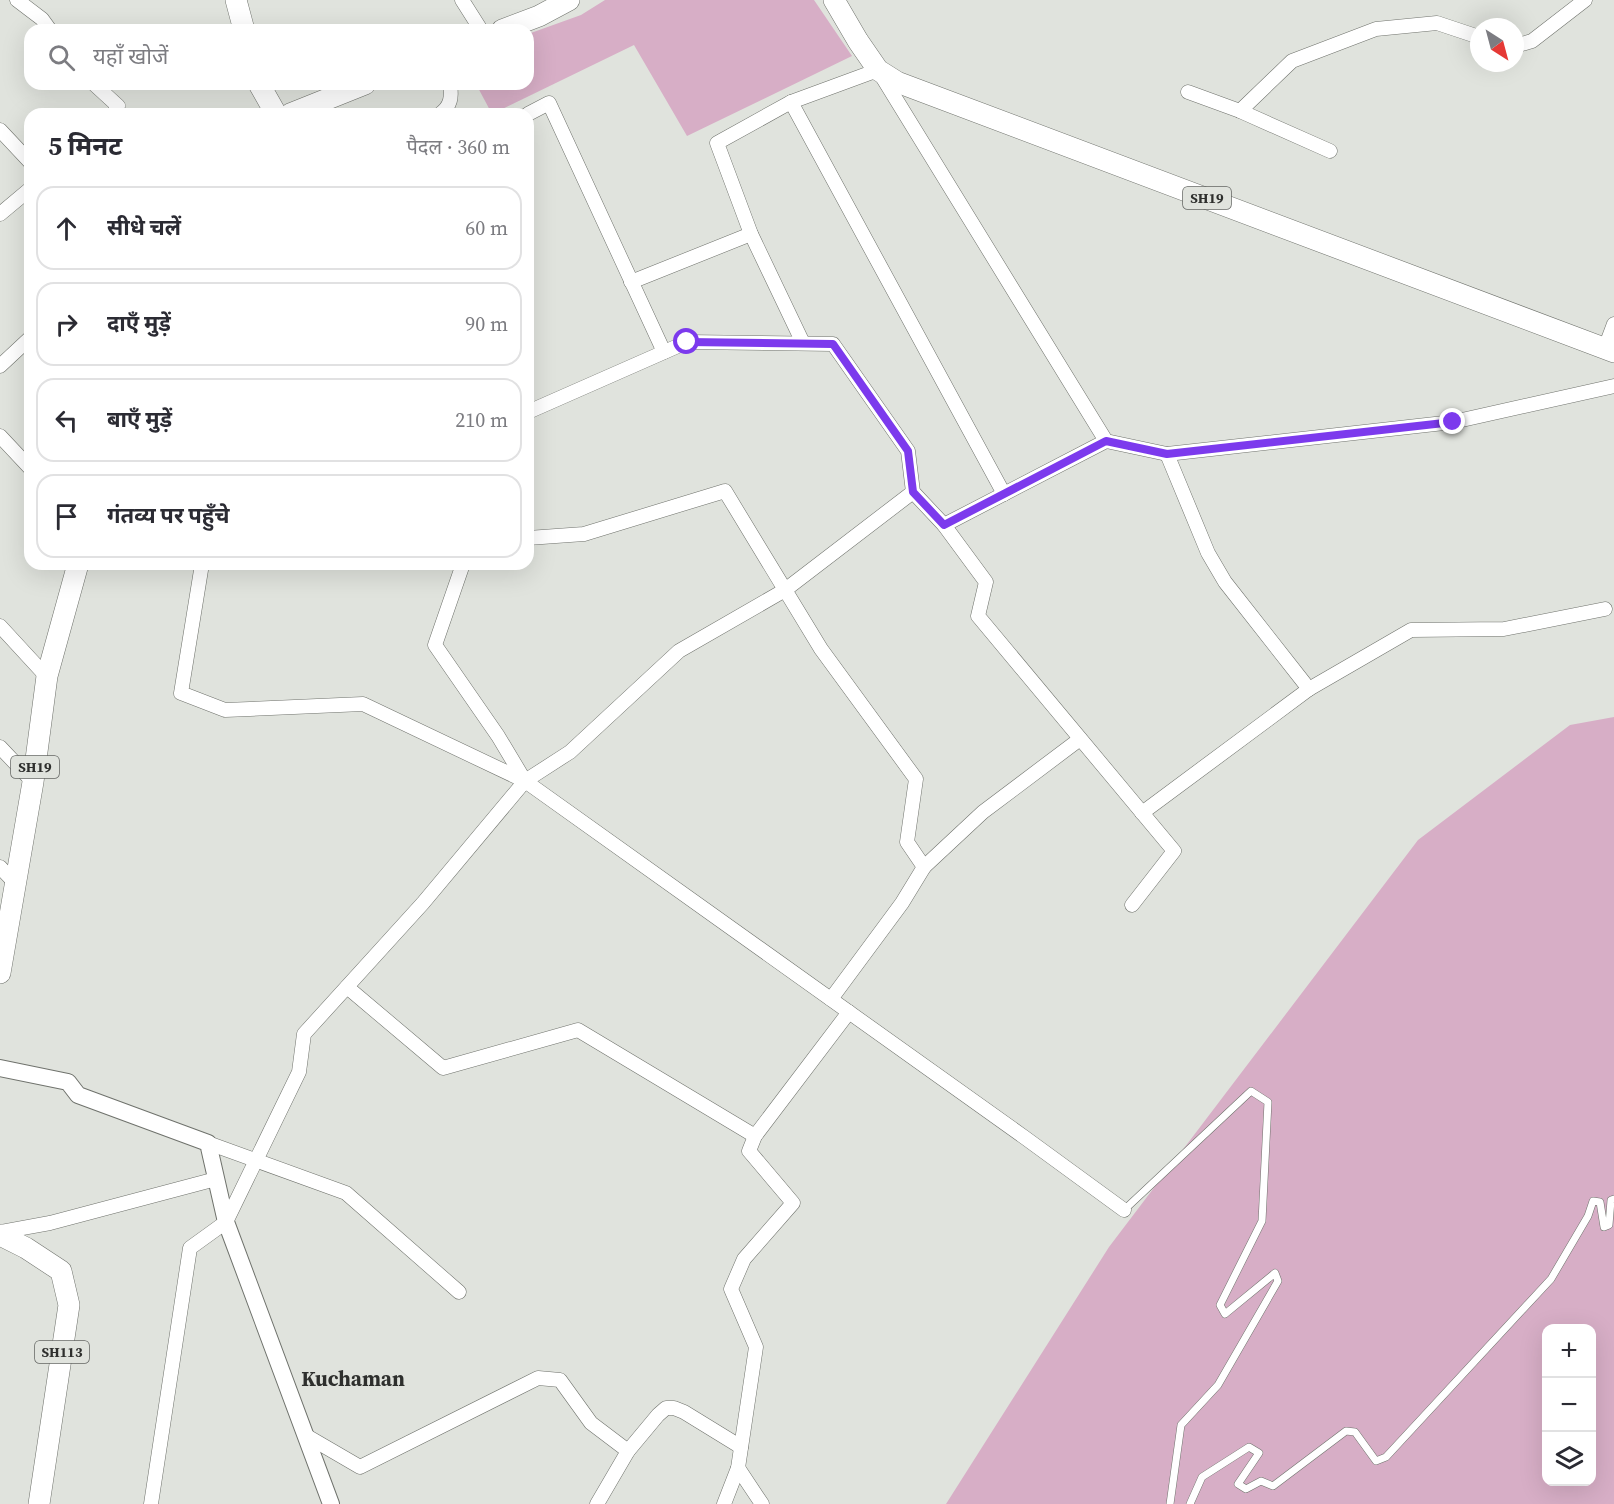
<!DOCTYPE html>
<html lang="hi">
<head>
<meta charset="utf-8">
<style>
	:root { --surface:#fff; --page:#f7f7f7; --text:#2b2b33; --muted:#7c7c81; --line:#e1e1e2 }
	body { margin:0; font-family:"Source Serif 4","Noto Sans Devanagari",serif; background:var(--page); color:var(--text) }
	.controls { position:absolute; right:18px; bottom:18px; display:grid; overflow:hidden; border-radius:12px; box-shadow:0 6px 24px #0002 }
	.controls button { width:54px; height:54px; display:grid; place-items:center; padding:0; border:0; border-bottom:2px solid var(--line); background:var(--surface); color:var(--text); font:30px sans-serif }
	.compass { position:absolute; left:1470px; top:18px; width:54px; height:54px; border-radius:50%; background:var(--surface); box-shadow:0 6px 24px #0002; rotate:144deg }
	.stop { position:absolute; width:18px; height:18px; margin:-14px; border:4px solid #7c3aed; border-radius:50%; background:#fff }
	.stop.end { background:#7c3aed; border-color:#fff; box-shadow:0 2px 6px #0008 }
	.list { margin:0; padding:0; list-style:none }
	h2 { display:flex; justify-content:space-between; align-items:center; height:78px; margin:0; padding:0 24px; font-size:26px }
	h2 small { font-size:20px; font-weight:400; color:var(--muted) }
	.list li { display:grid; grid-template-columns:39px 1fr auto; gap:18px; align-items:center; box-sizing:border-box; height:84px; margin:0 12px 12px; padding:0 12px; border:2px solid var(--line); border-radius:18px }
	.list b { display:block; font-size:22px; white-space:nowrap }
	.list em { font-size:20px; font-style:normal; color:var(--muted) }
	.icon { flex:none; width:33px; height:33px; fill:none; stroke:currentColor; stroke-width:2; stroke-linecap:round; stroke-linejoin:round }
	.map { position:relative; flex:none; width:1614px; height:1504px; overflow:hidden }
	.search { position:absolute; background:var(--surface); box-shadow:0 6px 24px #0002; left:24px; top:24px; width:510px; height:66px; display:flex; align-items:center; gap:15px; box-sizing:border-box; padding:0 21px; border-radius:18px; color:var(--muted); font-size:22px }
	.panel { position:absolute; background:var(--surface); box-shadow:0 6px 24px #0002; left:24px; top:108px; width:510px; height:462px; border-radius:18px }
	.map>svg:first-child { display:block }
</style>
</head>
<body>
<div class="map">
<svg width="1614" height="1504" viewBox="0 0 1614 1504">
	<rect width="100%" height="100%" fill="#e0e3dd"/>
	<g fill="#d7aec6" fill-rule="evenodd">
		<polygon points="605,0 814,0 852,56 687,136 634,45 492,114 476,84 528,84 528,34 581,15"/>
		<path d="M1614 717V1504H946L1109 1247 1418 840 1570 725ZM1546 1328H1592V1482H1546Z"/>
	</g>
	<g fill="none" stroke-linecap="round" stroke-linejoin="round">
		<defs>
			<g id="service">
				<polyline points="1124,1210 1251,1091 1268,1102 1262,1221 1220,1305 1225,1314 1275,1273 1278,1281 1218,1385 1181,1425 1170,1504"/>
				<polyline points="1190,1504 1202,1477 1249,1447 1259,1453 1238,1484 1246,1489 1261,1481 1273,1486 1346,1431 1355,1432 1376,1461 1386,1457 1551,1279 1588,1216 1593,1201 1600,1202 1604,1227 1609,1225 1611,1200 1614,1199"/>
			</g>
			<g id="minor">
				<polyline points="17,0 42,19 50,30"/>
				<polyline points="462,0 481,30"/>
				<polyline points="1515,46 1532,41 1585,0"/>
				<polyline points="94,84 118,106 113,114"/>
				<polyline points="1188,92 1240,111 1330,151"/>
				<polyline points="791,102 1004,494"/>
				<polyline points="1240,111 1292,61 1376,29 1437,23 1479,37"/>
				<path d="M440 114C451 106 452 97 450 84"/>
				<polyline points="528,114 549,103 664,352"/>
				<polyline points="0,130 30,162"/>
				<polyline points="0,214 30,189"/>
				<polyline points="631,282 751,234"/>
				<polyline points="803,343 751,234 717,143 791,102 878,70 1106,441"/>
				<polyline points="1605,348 1614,324"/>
				<polyline points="0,366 30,338"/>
				<polyline points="528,412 687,342 833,344 908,451 913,492 944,525 986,582 978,616 1174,851 1132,905"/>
				<polyline points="0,436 30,468"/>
				<polyline points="1167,454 1208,553 1225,582 1309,689"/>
				<polyline points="944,525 1106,441 1167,454 1453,422 1614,386"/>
				<polyline points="528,538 584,534 725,491 821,649 916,779 907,842 924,867 902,903 831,999"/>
				<polyline points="202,564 181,693 225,710 363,704 525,781 1024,1137 1124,1210"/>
				<polyline points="463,564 435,645 498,736 525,781"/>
				<polyline points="0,626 47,677"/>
				<polyline points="0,747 33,782"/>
				<polyline points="1142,813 1309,689 1411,630 1504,629 1605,609"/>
				<polyline points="0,867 17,885"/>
				<polyline points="924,867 983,812 1080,739"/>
				<polyline points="347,987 443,1068 578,1030 755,1136"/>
				<polyline points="208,1143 346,1193 459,1292"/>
				<polyline points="0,1232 50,1223 216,1179"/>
				<polyline points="305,1435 360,1467 538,1378 560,1380 591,1423 628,1451"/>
				<polyline points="738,1468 762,1504"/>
				<polyline points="151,1504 190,1248 226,1222 299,1072 304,1034 423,903 525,781 570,752 679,651 785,590 913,492"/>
				<polyline points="597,1504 628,1451 658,1415 666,1408 674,1408 684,1412 741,1447"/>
				<polyline points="724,1504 738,1468 756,1347 731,1289 744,1259 793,1203 749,1151 755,1136 849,1012"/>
			</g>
			<polyline id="tertiary" points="0,1068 68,1082 78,1095 208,1143 226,1222 331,1504"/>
			<g id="primary">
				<polyline points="236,0 244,30"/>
				<polyline points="834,0 858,41 878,70 897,82 1614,352"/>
				<polyline points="502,30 539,16 569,0"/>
				<polyline points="259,84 276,114"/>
				<polyline points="290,114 365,84"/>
				<polyline points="0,973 33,782 47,676 78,564"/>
				<polyline points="0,1235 26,1248 61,1271 69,1305 39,1504"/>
			</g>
		</defs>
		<use href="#service" stroke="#6f726c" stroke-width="8"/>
		<use href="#minor" stroke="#6f726c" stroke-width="15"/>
		<use href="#tertiary" stroke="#6f726c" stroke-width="18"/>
		<use href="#primary" stroke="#6f726c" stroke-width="22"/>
		<use href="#service" stroke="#fff" stroke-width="7"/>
		<use href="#minor" stroke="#fff" stroke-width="14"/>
		<use href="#tertiary" stroke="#fff" stroke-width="16"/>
		<use href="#primary" stroke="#fff" stroke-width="21"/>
	</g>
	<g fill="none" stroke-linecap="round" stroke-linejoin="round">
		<polyline stroke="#7c3aed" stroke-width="8" points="687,342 833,344 908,451 913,492 944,525 1106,441 1167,454 1453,422"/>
	</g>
	<g text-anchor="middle" stroke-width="5" stroke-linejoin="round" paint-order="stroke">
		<g fill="#e0e3dd" stroke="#636562" stroke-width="1.5">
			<rect x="1183" y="187" width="48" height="22" rx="4.5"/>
			<rect x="11" y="756" width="48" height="22" rx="4.5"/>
			<rect x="35" y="1341" width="54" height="22" rx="4.5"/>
		</g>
		<g font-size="14" font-weight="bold" fill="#2e2f2d">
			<text x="1207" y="203">SH19</text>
			<text x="35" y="772">SH19</text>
			<text x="62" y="1357">SH113</text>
		</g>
		<g font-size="21" font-weight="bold" fill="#2e2f2d" stroke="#e0e3dd">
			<text x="353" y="1386">Kuchaman</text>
		</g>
	</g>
</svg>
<div class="controls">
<button>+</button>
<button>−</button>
<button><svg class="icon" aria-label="layers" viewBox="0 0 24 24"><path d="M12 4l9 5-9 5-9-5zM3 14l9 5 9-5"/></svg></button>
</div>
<svg class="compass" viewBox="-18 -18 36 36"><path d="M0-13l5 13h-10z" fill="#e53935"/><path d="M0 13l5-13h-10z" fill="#7c7c81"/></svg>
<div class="stop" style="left:687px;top:342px"></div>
<div class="stop end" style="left:1453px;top:422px"></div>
<div class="search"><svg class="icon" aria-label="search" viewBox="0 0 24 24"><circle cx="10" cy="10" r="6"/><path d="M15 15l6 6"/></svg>यहाँ खोजें</div>
<section class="panel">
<h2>5 मिनट<small>पैदल · 360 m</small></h2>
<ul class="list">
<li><svg class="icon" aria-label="ahead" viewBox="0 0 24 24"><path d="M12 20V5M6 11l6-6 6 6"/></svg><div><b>सीधे चलें</b></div><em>60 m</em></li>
<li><svg class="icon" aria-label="right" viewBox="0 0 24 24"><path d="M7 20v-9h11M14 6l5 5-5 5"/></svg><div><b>दाएँ मुड़ें</b></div><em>90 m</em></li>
<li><svg class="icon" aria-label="left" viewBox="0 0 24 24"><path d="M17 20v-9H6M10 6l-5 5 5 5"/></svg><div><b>बाएँ मुड़ें</b></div><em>210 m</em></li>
<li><svg class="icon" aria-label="arrive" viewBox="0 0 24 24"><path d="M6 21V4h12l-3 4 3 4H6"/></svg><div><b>गंतव्य पर पहुँचे</b></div></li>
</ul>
</section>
</div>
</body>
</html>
